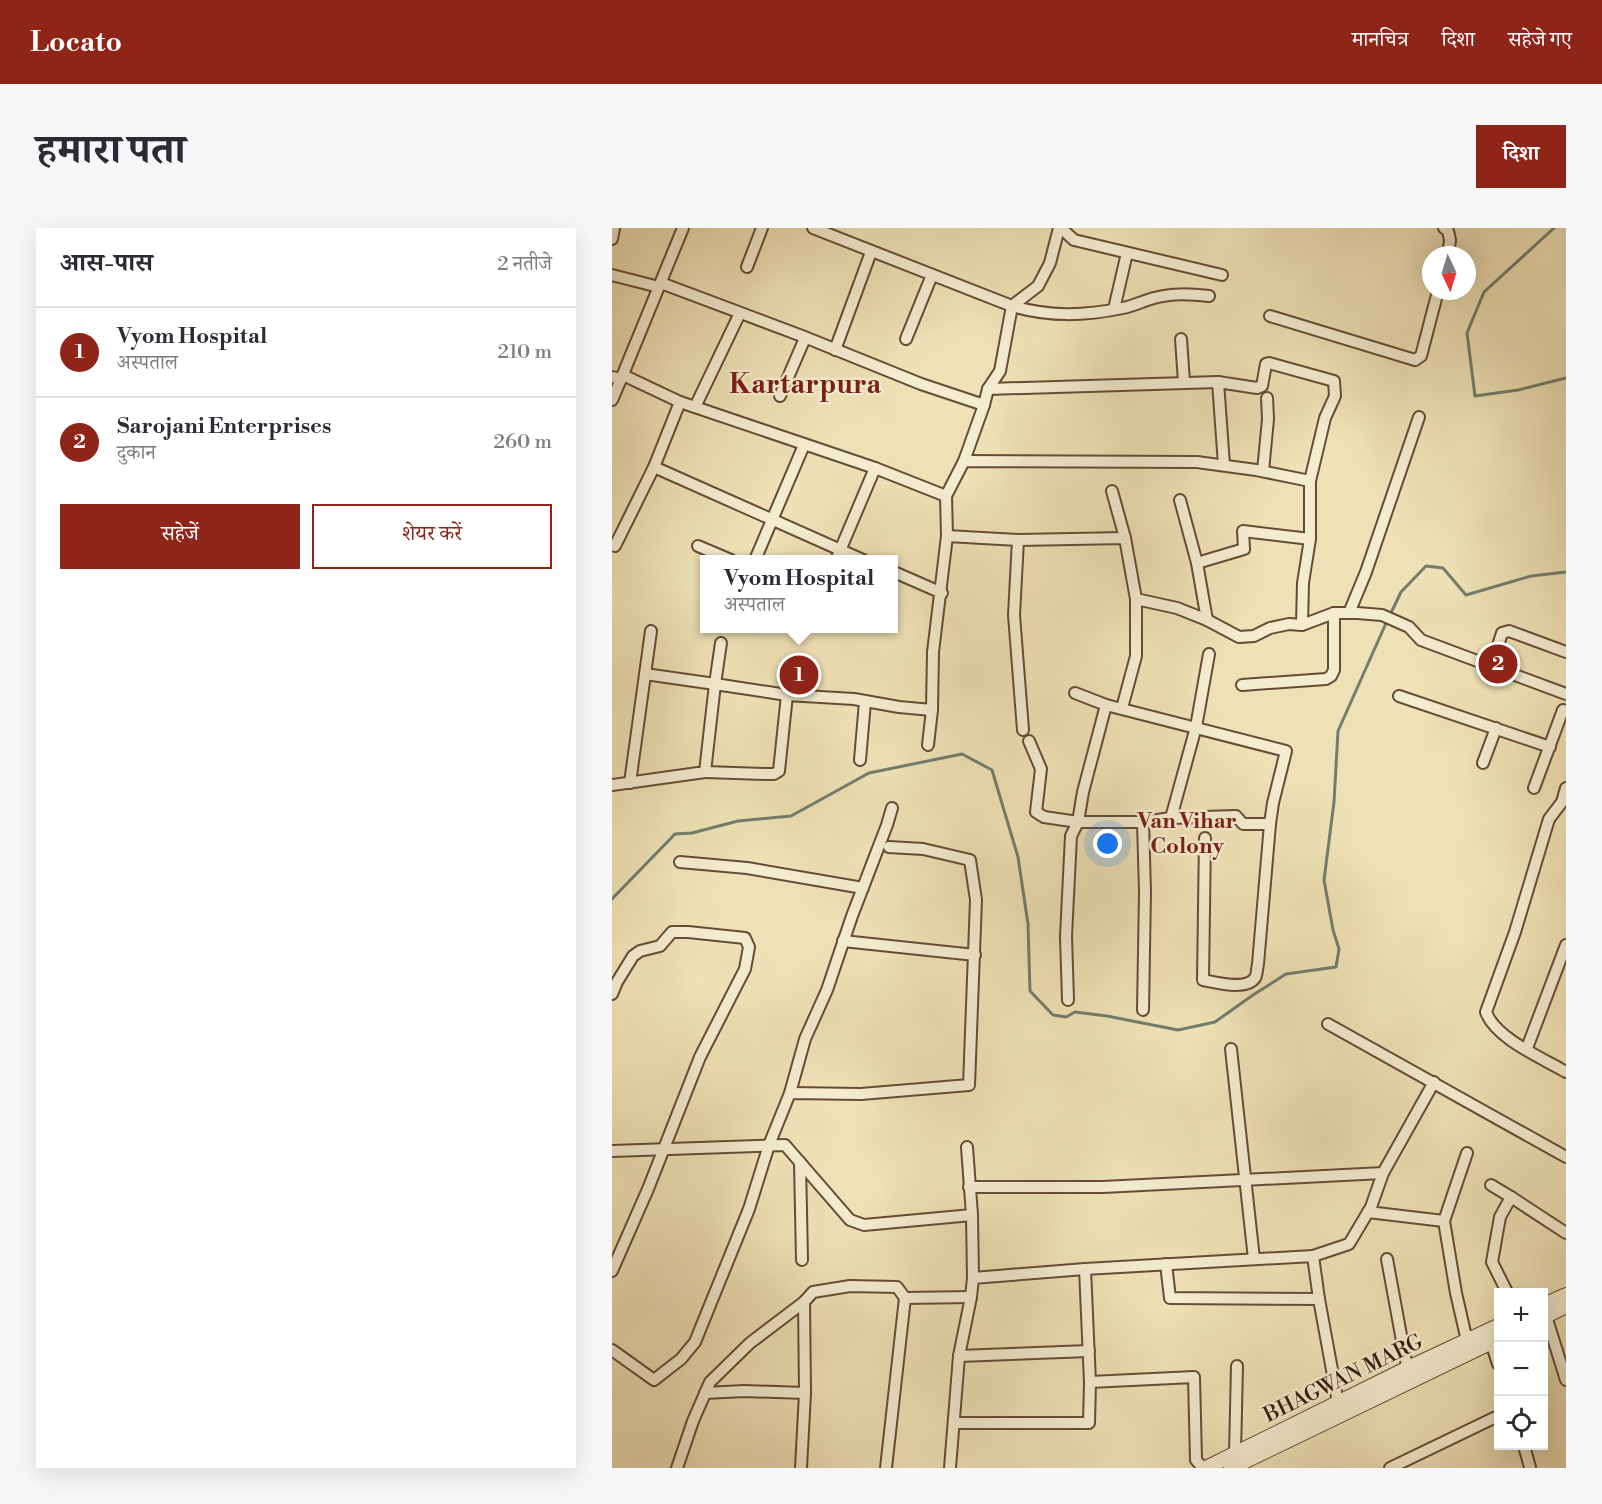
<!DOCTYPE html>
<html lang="hi">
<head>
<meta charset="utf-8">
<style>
	:root { --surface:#fff; --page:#f7f7f7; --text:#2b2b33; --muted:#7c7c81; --line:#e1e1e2; --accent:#8f2418 }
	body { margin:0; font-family:"Libre Bodoni","Noto Serif Devanagari",serif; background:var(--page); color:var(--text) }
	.controls { position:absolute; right:18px; bottom:18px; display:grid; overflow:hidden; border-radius:0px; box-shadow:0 6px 24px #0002 }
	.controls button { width:54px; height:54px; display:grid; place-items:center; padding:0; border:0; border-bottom:2px solid var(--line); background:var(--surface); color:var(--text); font:30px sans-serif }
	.compass { position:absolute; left:810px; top:18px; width:54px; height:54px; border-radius:50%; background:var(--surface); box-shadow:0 6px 24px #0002; rotate:176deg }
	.you { position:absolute; left:496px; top:616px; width:21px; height:21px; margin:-15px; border:4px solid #fff; border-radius:50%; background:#1a73e8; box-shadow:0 0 0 9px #1a73e833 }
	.badge { display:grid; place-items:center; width:39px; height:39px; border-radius:50%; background:var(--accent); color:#fff; font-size:20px; font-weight:700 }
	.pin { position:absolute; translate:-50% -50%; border:3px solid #fff; box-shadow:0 2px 6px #0006 }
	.popup { position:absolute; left:88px; top:327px; width:198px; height:78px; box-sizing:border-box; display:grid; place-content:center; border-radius:0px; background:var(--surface); filter:drop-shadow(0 2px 4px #0005); font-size:20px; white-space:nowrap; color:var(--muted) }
	.popup b { font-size:22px; color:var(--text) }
	.popup::after { content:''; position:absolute; left:50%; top:100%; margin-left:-12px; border:12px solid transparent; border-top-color:var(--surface) }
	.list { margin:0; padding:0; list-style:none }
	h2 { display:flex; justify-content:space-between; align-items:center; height:78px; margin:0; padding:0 24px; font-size:26px }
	h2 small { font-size:20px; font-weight:400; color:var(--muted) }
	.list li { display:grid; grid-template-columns:39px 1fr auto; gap:18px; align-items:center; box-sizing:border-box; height:90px; padding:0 24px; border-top:2px solid var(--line) }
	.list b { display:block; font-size:22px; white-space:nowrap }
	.list p { margin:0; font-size:20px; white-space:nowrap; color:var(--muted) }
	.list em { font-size:20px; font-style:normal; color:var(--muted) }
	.actions { display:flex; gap:12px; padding:18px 24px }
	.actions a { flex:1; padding:14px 0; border:2px solid var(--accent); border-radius:0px; text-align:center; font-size:21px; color:var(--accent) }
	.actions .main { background:var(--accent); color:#fff }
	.icon { flex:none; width:33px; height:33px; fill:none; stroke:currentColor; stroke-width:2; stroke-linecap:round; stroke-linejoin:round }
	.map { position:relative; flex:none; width:954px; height:1240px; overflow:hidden; border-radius:0px }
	header { display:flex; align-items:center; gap:36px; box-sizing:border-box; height:84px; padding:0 30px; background:var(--accent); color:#fff }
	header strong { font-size:28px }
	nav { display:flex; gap:33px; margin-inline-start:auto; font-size:21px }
	.intro { display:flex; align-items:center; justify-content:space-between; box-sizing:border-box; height:144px; padding:0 36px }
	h1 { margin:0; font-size:42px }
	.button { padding:15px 27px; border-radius:0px; background:var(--accent); color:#fff; font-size:21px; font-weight:700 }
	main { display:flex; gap:36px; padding:0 36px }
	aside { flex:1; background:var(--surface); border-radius:0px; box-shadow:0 6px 24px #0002 }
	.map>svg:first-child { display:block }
</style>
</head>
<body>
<header>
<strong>Locato</strong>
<nav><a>मानचित्र</a><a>दिशा</a><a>सहेजे गए</a></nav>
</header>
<div class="intro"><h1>हमारा पता</h1><a class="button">दिशा</a></div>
<main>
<aside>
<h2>आस-पास<small>2 नतीजे</small></h2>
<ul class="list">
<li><span class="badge">1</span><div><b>Vyom Hospital</b><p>अस्पताल</p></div><em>210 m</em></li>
<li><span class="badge">2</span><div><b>Sarojani Enterprises</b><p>दुकान</p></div><em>260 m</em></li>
</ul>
<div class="actions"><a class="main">सहेजें</a><a>शेयर करें</a></div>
</aside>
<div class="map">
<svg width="954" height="1240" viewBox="0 0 954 1240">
	<rect width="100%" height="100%" fill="#eee1b5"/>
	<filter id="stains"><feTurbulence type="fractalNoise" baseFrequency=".00333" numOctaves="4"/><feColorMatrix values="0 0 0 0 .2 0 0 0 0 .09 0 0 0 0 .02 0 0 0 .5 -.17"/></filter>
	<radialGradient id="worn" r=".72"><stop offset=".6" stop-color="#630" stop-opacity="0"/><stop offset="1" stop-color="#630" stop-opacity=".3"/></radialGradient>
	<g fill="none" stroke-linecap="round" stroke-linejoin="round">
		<g stroke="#727d6d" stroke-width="3">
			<polyline points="942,0 872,64 855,105 863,168 906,162 954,150"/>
			<polyline points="778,387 789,364 814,338 831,340 854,367 919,348 954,344"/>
			<polyline points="0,671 63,606 80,605 126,593 179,588 257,545 350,526 380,542 406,629 416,696 418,763 441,787 454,789 463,784 495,788 566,802 603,794 641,767 674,746 724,739 727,721 721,702 712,652 722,574 726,503 775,393"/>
		</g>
		<defs>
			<g id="minor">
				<polyline points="201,0 400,78 388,143 376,161 372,177"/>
				<polyline points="449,0 462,12 610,47"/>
				<polyline points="832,0 836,3 838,12 836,27"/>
				<polyline points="0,11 2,0"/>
				<polyline points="135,39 150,0"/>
				<polyline points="0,47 47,59"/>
				<polyline points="49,55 190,108 309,156 372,177 352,233"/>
				<path d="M400 78C437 89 472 88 511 80 521 78 531 73 542 70 561 65 578 66 597 68"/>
				<polyline points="400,78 426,58 438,35 447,0"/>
				<polyline points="502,81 515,25"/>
				<polyline points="658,88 803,132 809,128 826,63"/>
				<polyline points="294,111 320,47"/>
				<polyline points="569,111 572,154"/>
				<polyline points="223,122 259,24"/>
				<polyline points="11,147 68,174 42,239 251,332"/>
				<polyline points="0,149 9,151 0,172"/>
				<polyline points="9,151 71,0"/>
				<polyline points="606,154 612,237"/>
				<polyline points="376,161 606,154 645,160 650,158 654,136 657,135 722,153 723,168 713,190 698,253 698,311 691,355 690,397"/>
				<polyline points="168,168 193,110"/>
				<polyline points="68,174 263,240 334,268 335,308"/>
				<polyline points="83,179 128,85"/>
				<polyline points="651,243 656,191 655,170"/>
				<polyline points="500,263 513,310"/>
				<polyline points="334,268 352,233 585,234 644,242 698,253"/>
				<polyline points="568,272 585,335 595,392"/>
				<polyline points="406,312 402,387 411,502"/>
				<polyline points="3,318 42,239"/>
				<polyline points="86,318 119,332"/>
				<polyline points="143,332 192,217"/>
				<polyline points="224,332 263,240"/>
				<polyline points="585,335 632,321 631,303 698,311"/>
				<polyline points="282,344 330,365"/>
				<polyline points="737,385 754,344 807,189"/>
				<polyline points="879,439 890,405 897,403 954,424"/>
				<polyline points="33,446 103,456 109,415"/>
				<polyline points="630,457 714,451 719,448 722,442 722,385"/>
				<path d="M463 465 494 477 674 523 661 575 658 596 646 736C645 740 645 747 643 750 634 763 603 754 591 752L593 610"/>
				<polyline points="787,468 938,519"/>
				<polyline points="494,477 471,564 466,594 531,594 533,664 531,782"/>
				<polyline points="510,480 524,428 524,371"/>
				<polyline points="417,513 429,541 424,584 432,589 466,594 459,608 454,708 456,772"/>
				<polyline points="316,517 320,482"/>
				<polyline points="248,532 253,474"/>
				<polyline points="871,535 884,500"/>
				<polyline points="93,544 154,546 162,546 167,543 175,467"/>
				<polyline points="18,555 39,403"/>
				<polyline points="0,557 93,544 103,456 175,467 242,471 287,479 320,482 321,424 335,308 406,312 513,310 524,371 565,380 595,392 627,409 642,408 658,400 677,396 690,397 722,385 745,385 770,387 797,399 809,412 954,466"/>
				<polyline points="922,560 951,482 954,483"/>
				<path d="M954 560 950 574 937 591 903 704 874 784C883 810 930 830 954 844"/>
				<polyline points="559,590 624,588 631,596 658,596"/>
				<polyline points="531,594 559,590 584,499 597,426"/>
				<polyline points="68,634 135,640 251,660"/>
				<polyline points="231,713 363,727"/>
				<polyline points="0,766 5,754 21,728 28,723 48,718 60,704 76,704 133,710 137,719 133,741 88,829 36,961 0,1043"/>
				<polyline points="716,796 954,929"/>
				<polyline points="915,820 954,717"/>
				<polyline points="619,821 642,1031"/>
				<polyline points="178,865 193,811 215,762 240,688 275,597 280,580"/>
				<polyline points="355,919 360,987 361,1050"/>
				<polyline points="0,923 173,917 238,992 252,997 360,987"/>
				<polyline points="855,925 832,993 844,1065 855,1113"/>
				<polyline points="188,934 190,1032"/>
				<polyline points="879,957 899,969"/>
				<polyline points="357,959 491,959 771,945"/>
				<polyline points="756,984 832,993"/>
				<polyline points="701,1028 737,1016 759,979 771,945 822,854"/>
				<polyline points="775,1031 793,1129 798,1147"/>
				<polyline points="554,1036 558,1070 707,1071"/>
				<polyline points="895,1064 880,1034 888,989 899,969 954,1005"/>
				<polyline points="934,1088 954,1152"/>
				<polyline points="877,1108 886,1136"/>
				<polyline points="0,1122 42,1152 69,1131 83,1114 137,981 157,917 178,865 249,866 357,857 364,672 358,632 311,621 277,619"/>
				<polyline points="347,1128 477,1123"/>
				<polyline points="478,1154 582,1149 584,1232 591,1240"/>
				<polyline points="93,1165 132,1163 193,1165"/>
				<polyline points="342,1195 477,1195 478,1154 473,1041 701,1028 707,1071 727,1180"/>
				<polyline points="912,1218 918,1239"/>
				<polyline points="623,1226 625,1138"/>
				<polyline points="65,1240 81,1193 98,1154 138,1115 192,1074"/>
				<polyline points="189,1240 193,1165 192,1074 201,1064 238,1058 285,1059 293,1070"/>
				<polyline points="274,1240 293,1070 359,1069"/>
				<polyline points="338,1240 347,1128 359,1069 361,1050 473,1041"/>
				<polyline points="778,1240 886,1188"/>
			</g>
			<g id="tertiary">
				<polyline points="932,1077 954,1067"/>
				<polyline points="932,1089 954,1078"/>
				<polyline points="594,1240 796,1140 886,1098"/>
				<polyline points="619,1240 886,1111"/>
			</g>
		</defs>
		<use href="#minor" stroke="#664c36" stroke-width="14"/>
		<use href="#tertiary" stroke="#664c36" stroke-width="16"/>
		<use href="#minor" stroke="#f4eccf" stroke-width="10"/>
		<use href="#tertiary" stroke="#f4eccf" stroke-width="14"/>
	</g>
	<g text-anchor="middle" stroke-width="5" stroke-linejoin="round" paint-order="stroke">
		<g font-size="21" fill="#381b0c" stroke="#f4eccf">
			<text transform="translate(731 1150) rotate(-26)" y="7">BHAGWAN MARG</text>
		</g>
		<g font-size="22" font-weight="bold" fill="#7a1f14" stroke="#f4eccf">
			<text x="575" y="600">Van Vihar<tspan x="575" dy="25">Colony</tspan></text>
		</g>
		<g font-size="27" font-weight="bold" fill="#7a1f14" stroke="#f4eccf">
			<text x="193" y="165">Kartarpura</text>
		</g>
	</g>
	<rect width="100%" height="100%" filter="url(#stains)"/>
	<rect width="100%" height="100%" fill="url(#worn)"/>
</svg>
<div class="controls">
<button>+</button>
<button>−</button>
<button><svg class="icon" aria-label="locate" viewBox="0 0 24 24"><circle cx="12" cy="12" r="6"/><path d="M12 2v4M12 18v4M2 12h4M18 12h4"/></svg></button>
</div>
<svg class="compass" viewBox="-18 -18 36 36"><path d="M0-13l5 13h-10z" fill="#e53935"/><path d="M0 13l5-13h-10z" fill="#7c7c81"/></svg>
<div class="you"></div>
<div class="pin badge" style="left:187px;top:447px">1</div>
<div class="popup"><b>Vyom Hospital</b>अस्पताल</div>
<div class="pin badge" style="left:886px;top:436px">2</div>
</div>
</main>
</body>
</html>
